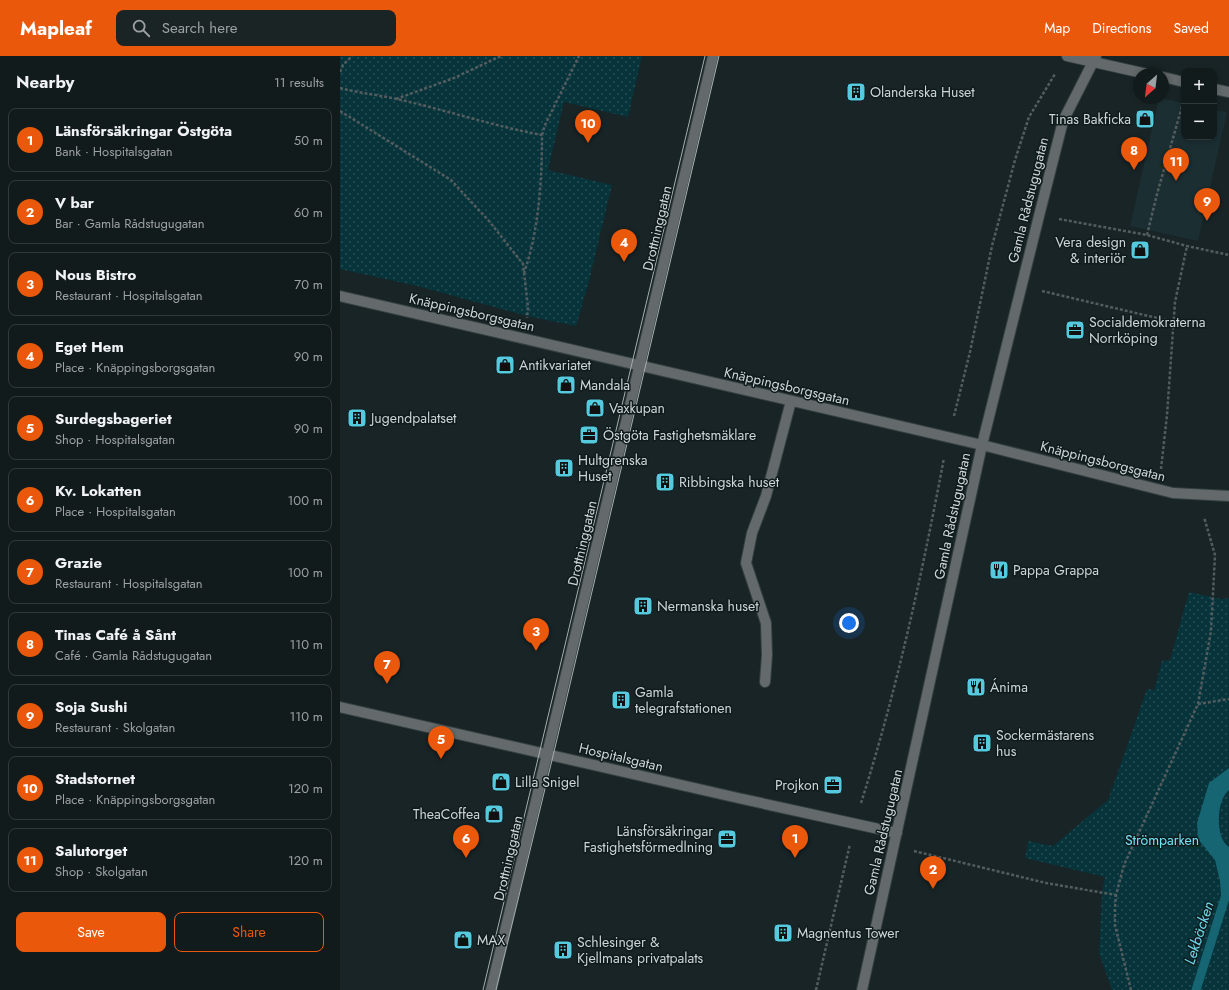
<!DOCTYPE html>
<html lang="en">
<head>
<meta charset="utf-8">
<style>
	:root { --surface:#121b1c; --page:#1b2425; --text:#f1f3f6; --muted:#9ca1a3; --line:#31393b; --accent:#ea580c }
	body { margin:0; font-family:Jost,sans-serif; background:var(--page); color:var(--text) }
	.controls { position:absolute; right:12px; top:12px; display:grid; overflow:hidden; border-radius:8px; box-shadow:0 2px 6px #0003 }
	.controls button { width:36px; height:36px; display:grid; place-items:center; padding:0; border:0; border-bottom:1px solid var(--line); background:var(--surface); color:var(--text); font:20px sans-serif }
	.compass { position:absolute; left:793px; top:12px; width:36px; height:36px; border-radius:50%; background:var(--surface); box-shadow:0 2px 6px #0003; rotate:208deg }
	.you { position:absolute; left:509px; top:567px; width:14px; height:14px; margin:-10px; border:3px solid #fff; border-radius:50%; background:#1a73e8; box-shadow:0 0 0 6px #1a73e833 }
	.badge { display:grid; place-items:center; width:26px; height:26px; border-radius:50%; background:var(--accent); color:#fff; font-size:13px; font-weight:700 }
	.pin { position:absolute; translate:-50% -33px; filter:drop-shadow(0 1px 2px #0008) }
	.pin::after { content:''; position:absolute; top:21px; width:14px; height:12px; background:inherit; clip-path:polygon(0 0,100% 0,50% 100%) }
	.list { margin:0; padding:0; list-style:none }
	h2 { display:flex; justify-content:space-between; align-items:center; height:52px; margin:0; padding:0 16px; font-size:17px }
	h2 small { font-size:13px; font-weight:400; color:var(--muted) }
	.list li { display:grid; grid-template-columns:26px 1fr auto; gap:12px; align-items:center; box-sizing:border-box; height:64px; margin:0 8px 8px; padding:0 8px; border:1px solid var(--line); border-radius:8px }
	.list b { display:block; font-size:15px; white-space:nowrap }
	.list p { margin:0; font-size:13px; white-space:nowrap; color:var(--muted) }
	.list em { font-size:13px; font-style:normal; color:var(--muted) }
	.actions { display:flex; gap:8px; padding:12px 16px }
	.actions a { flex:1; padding:9px 0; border:1px solid var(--accent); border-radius:8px; text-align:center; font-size:14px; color:var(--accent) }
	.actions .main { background:var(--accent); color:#fff }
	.icon { flex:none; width:22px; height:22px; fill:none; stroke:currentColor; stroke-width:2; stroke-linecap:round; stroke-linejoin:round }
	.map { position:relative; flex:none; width:889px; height:934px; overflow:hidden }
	header { display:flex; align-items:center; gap:24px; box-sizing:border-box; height:56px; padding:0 20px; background:var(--accent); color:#fff }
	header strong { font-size:19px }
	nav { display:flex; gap:22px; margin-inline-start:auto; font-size:14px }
	.search { width:280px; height:36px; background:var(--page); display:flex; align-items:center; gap:10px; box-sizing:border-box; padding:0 14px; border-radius:8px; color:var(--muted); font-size:15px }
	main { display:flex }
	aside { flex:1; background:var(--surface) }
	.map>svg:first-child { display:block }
</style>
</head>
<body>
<header>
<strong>Mapleaf</strong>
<div class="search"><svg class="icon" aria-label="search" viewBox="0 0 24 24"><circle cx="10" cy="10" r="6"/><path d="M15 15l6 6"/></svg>Search here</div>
<nav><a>Map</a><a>Directions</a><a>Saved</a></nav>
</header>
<main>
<aside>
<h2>Nearby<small>11 results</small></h2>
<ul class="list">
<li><span class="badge">1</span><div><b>Länsförsäkringar Östgöta</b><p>Bank · Hospitalsgatan</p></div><em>50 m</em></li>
<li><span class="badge">2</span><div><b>V bar</b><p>Bar · Gamla Rådstugugatan</p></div><em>60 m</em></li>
<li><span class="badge">3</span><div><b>Nous Bistro</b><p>Restaurant · Hospitalsgatan</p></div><em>70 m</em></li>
<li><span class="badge">4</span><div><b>Eget Hem</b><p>Place · Knäppingsborgsgatan</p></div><em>90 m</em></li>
<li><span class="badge">5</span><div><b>Surdegsbageriet</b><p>Shop · Hospitalsgatan</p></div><em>90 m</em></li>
<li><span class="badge">6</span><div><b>Kv. Lokatten</b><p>Place · Hospitalsgatan</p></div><em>100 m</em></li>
<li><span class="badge">7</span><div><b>Grazie</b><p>Restaurant · Hospitalsgatan</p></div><em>100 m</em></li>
<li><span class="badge">8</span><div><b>Tinas Café å Sånt</b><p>Café · Gamla Rådstugugatan</p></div><em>110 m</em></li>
<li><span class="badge">9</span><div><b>Soja Sushi</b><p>Restaurant · Skolgatan</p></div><em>110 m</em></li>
<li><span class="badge">10</span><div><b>Stadstornet</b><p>Place · Knäppingsborgsgatan</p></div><em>120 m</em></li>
<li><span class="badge">11</span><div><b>Salutorget</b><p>Shop · Skolgatan</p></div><em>120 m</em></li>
</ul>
<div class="actions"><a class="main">Save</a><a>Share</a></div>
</aside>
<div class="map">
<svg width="889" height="934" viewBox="0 0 889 934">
	<defs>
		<pattern id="park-dots" width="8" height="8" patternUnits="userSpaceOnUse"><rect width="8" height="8" fill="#07333a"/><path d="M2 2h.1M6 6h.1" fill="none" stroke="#2a5056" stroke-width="1.8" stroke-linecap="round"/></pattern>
	</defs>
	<rect width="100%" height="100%" fill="#182426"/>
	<polygon fill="#1b2e32" points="819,42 844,47 844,81 874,81 874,54 887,56 858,185 790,170"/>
	<g fill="url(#park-dots)">
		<polygon points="0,0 302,0 288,61 224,46 208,114 272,129 248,229 236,270 187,260 77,230 0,213"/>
		<polygon points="849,536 881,543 889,542 889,934 772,934 759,897 762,837 765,821 685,802 688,785 713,790 768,744 807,633 814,634 822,605 830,604"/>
	</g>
	<path fill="#166572" d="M889 712V734C876 744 875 782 889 791V844L882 853 880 825 875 804 858 783 857 767 869 727Z"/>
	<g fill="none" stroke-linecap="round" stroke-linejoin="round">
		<polyline stroke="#166572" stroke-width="9" points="856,934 889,829"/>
		<defs>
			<g id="minor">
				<polyline points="727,0 807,18"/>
				<polyline points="823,21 844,26"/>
				<polyline points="874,33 889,36"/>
				<polyline points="0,240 642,389 833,437 889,440"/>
				<polyline points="425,626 427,599 426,567 406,507 412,477 426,440 451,345"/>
				<polyline points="0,651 398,742 557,777"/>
				<polyline points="151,934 373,0"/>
				<polyline points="522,934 642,389 699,160 723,65 756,0"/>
			</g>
		</defs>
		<use href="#minor" stroke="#354042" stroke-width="12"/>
		<g stroke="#535d5f" stroke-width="2.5" stroke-dasharray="3 2" stroke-linecap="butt">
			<polyline points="0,16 3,9 12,0"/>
			<path d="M0 32C19 37 38 39 57 43 106 54 153 70 202 79 202 124 199 174 184 217"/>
			<polyline points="56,43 114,22 161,0"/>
			<polyline points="0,55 111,124 149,165 183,208 188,251 187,262"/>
			<polyline points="202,79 205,69 239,0"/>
			<polyline points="719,163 807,179 847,190 889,199"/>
			<polyline points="807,179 817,138 843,47"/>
			<polyline points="702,235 834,266"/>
			<polyline points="614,360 630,296 652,190 675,104 689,61 715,18"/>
			<polyline points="821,413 827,359 835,246 847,190"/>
			<polyline points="858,648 889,643"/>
			<path d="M521 747C557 634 582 518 604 402"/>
			<polyline points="574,795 706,827 776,839"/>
			<polyline points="476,934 510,788"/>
			<polyline points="791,934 775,869 775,852 776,839 784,809 858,648 871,575 875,499 864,461"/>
		</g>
		<use href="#minor" stroke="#646a6b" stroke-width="10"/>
		<g stroke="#a6aeb0" stroke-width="1">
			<polyline points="143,934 365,0"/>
			<polyline points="156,934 213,700 379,0"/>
		</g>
	</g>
	<defs>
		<symbol id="building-square" viewBox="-11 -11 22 22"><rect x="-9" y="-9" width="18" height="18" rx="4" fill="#55cade" stroke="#0f1b1d"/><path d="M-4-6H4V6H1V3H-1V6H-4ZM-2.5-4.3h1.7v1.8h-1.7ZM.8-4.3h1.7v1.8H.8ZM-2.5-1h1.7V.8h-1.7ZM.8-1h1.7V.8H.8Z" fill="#111"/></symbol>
		<symbol id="shop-square" viewBox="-11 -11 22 22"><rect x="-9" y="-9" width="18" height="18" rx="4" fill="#55cade" stroke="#0f1b1d"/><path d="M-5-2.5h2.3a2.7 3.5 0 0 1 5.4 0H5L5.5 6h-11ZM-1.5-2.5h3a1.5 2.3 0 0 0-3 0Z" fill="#111"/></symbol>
		<symbol id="office-square" viewBox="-11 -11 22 22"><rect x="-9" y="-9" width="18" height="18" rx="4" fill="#55cade" stroke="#0f1b1d"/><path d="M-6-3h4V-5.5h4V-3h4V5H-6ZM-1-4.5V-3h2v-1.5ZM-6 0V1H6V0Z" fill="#111"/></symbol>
		<symbol id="restaurant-square" viewBox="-11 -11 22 22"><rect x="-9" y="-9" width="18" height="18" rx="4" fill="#55cade" stroke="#0f1b1d"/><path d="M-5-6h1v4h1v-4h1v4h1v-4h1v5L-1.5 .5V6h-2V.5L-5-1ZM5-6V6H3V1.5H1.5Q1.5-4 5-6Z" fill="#111"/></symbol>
	</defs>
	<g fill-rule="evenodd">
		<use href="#building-square" x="505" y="25" width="22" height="22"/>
		<use href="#shop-square" x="794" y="52" width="22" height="22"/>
		<use href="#shop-square" x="789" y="183" width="22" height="22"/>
		<use href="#office-square" x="724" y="263" width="22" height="22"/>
		<use href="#shop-square" x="154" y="298" width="22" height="22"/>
		<use href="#shop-square" x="215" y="318" width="22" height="22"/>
		<use href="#shop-square" x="244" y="341" width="22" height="22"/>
		<use href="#building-square" x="6" y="351" width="22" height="22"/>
		<use href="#office-square" x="238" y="368" width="22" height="22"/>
		<use href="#building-square" x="213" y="401" width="22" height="22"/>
		<use href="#building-square" x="314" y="415" width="22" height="22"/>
		<use href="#restaurant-square" x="648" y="503" width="22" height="22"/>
		<use href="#building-square" x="292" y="539" width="22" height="22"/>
		<use href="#restaurant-square" x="625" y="620" width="22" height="22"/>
		<use href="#building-square" x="270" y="633" width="22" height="22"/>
		<use href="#building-square" x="631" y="676" width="22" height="22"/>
		<use href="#shop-square" x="150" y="715" width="22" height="22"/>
		<use href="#office-square" x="482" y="718" width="22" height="22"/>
		<use href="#shop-square" x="143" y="747" width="22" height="22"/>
		<use href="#office-square" x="376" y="772" width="22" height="22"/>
		<use href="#building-square" x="432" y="866" width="22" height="22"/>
		<use href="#shop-square" x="112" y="873" width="22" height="22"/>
		<use href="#building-square" x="212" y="883" width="22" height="22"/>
	</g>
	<g text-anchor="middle" stroke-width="3" stroke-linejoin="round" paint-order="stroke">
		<g font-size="14" fill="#ced5d7" stroke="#0f1b1d" text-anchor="start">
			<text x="530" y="41">Olanderska Huset</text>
			<text x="791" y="68" text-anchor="end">Tinas Bakficka</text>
			<text x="786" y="191" text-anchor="end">Vera design<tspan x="786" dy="16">&amp; interiör</tspan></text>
			<text x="749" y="271">Socialdemokraterna<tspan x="749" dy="16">Norrköping</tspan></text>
			<text x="179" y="314">Antikvariatet</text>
			<text x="240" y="334">Mandala</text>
			<text x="269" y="357">Vaxkupan</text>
			<text x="31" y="367">Jugendpalatset</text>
			<text x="263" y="384">Östgöta Fastighetsmäklare</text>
			<text x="238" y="409">Hultgrenska<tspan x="238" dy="16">Huset</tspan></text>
			<text x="339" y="431">Ribbingska huset</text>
			<text x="673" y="519">Pappa Grappa</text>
			<text x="317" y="555">Nermanska huset</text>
			<text x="650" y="636">Ánima</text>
			<text x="295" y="641">Gamla<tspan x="295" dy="16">telegrafstationen</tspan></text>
			<text x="656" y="684">Sockermästarens<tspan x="656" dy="16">hus</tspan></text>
			<text x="175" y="731">Lilla Snigel</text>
			<text x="479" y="734" text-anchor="end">Projkon</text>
			<text x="140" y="763" text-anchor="end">TheaCoffea</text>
			<text x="373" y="780" text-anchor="end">Länsförsäkringar<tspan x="373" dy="16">Fastighetsförmedlning</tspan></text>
			<text x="457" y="882">Magnentus Tower</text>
			<text x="137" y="889">MAX</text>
			<text x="237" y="891">Schlesinger &amp;<tspan x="237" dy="16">Kjellmans privatpalats</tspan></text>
		</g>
		<g font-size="14" fill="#ced5d7" stroke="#0f1b1d">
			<text transform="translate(688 144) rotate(-76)" y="5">Gamla Rådstugugatan</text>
			<text transform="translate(317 172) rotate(-77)" y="5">Drottninggatan</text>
			<text transform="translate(132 256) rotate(13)" y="5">Knäppingsborgsgatan</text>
			<text transform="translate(447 330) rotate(13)" y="5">Knäppingsborgsgatan</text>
			<text transform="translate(763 405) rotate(14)" y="5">Knäppingsborgsgatan</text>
			<text transform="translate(612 460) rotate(-78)" y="5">Gamla Rådstugugatan</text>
			<text transform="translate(242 487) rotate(-77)" y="5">Drottninggatan</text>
			<text transform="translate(281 701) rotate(13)" y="5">Hospitalsgatan</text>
			<text transform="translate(543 776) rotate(-77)" y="5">Gamla Rådstugugatan</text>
			<text transform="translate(168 802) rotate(-77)" y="5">Drottninggatan</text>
		</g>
		<g font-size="14" fill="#74e1f5" stroke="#0f1b1d">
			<text x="822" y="789">Strömparken</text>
		</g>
		<g font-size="15" font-style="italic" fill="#6ad8ec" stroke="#0f1b1d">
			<text transform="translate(859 877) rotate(-72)" y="5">Lekbäcken</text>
		</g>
	</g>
</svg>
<div class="controls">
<button>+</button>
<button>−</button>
</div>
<svg class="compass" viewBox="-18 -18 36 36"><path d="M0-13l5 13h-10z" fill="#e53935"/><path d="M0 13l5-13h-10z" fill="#9ca1a3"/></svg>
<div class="you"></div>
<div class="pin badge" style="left:455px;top:802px">1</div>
<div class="pin badge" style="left:593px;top:833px">2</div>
<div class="pin badge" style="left:196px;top:595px">3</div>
<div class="pin badge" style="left:284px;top:206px">4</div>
<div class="pin badge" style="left:101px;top:703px">5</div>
<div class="pin badge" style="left:126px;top:802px">6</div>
<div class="pin badge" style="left:47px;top:628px">7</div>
<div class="pin badge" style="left:794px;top:114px">8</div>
<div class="pin badge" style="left:867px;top:165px">9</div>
<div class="pin badge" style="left:248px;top:87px">10</div>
<div class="pin badge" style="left:836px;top:125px">11</div>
</div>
</main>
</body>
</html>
